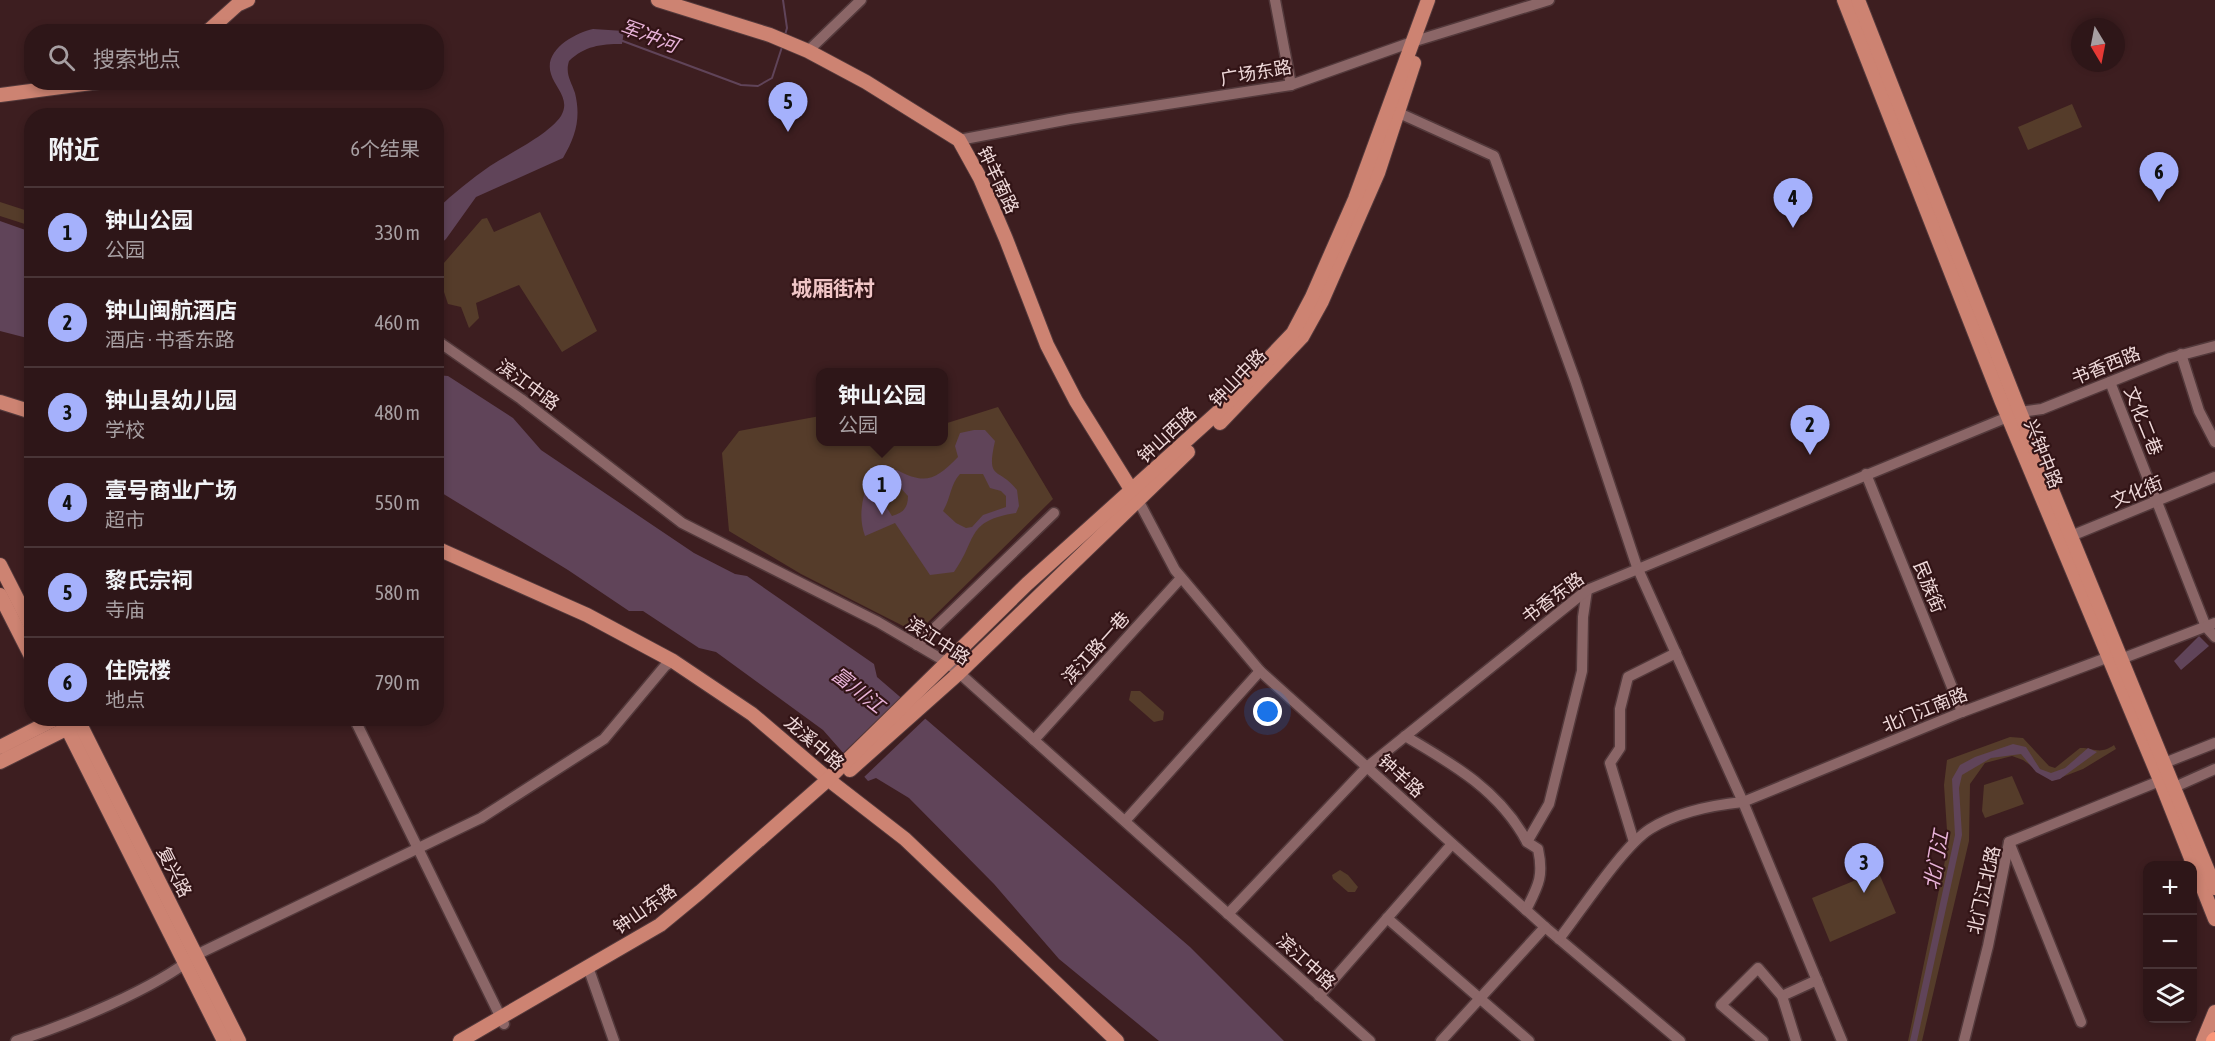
<!DOCTYPE html>
<html lang="zh">
<head>
<meta charset="utf-8">
<style>
	:root { --surface:#2e1618; --page:#3a2325; --text:#f1f3f6; --muted:#a79fa2; --line:#493537; --accent:#a5b1fc }
	body { margin:0; font-family:"Asap Condensed","Noto Sans SC",sans-serif; background:var(--page); color:var(--text) }
	.controls { position:absolute; right:18px; bottom:18px; display:grid; overflow:hidden; border-radius:12px; box-shadow:0 3px 9px #0003 }
	.controls button { width:54px; height:54px; display:grid; place-items:center; padding:0; border:0; border-bottom:2px solid var(--line); background:var(--surface); color:var(--text); font:30px sans-serif }
	.compass { position:absolute; left:2071px; top:18px; width:54px; height:54px; border-radius:50%; background:var(--surface); box-shadow:0 3px 9px #0003; rotate:170deg }
	.you { position:absolute; left:1268px; top:712px; width:21px; height:21px; margin:-15px; border:4px solid #fff; border-radius:50%; background:#1a73e8; box-shadow:0 0 0 9px #1a73e833 }
	.badge { display:grid; place-items:center; width:39px; height:39px; border-radius:50%; background:var(--accent); color:#111; font-size:20px; font-weight:700 }
	.pin { position:absolute; translate:-50% -50px; filter:drop-shadow(0 2px 3px #0008) }
	.pin::after { content:''; position:absolute; top:32px; width:21px; height:18px; background:inherit; clip-path:polygon(0 0,100% 0,50% 100%) }
	.popup { position:absolute; left:816px; top:368px; width:132px; height:78px; box-sizing:border-box; display:grid; place-content:center; border-radius:12px; background:var(--surface); filter:drop-shadow(0 2px 4px #0005); font-size:20px; white-space:nowrap; color:var(--muted) }
	.popup b { font-size:22px; color:var(--text) }
	.popup::after { content:''; position:absolute; left:50%; top:100%; margin-left:-12px; border:12px solid transparent; border-top-color:var(--surface) }
	.list { margin:0; padding:0; list-style:none }
	h2 { display:flex; justify-content:space-between; align-items:center; height:78px; margin:0; padding:0 24px; font-size:26px }
	h2 small { font-size:20px; font-weight:400; color:var(--muted) }
	.list li { display:grid; grid-template-columns:39px 1fr auto; gap:18px; align-items:center; box-sizing:border-box; height:90px; padding:0 24px; border-top:2px solid var(--line) }
	.list b { display:block; font-size:22px; white-space:nowrap }
	.list p { margin:0; font-size:20px; white-space:nowrap; color:var(--muted) }
	.list em { font-size:20px; font-style:normal; color:var(--muted) }
	.icon { flex:none; width:33px; height:33px; fill:none; stroke:currentColor; stroke-width:2; stroke-linecap:round; stroke-linejoin:round }
	.map { position:relative; flex:none; width:2215px; height:1041px; overflow:hidden }
	.search { position:absolute; background:var(--surface); box-shadow:0 3px 9px #0003; left:24px; top:24px; width:420px; height:66px; display:flex; align-items:center; gap:15px; box-sizing:border-box; padding:0 21px; border-radius:24px; color:var(--muted); font-size:22px }
	.panel { position:absolute; background:var(--surface); box-shadow:0 3px 9px #0003; left:24px; top:108px; width:420px; height:618px; border-radius:24px }
	.map>svg:first-child { display:block }
</style>
</head>
<body>
<div class="map">
<svg width="2215" height="1041" viewBox="0 0 2215 1041">
	<rect width="100%" height="100%" fill="#3d1e20"/>
	<g fill="#553c2a">
		<polygon points="2072,104 2082,127 2028,150 2018,127"/>
		<polygon points="0,202 31,212 31,226 0,216"/>
		<polygon points="540,212 597,331 562,352 519,285 476,303 479,318 469,328 461,307 448,304 437,271 482,219 487,218 494,232"/>
		<polygon points="998,407 1053,499 917,633 801,574 729,531 722,453 739,431 820,416 820,442 944,442 944,424"/>
		<polygon points="1131,691 1140,691 1164,712 1163,720 1154,722 1129,700"/>
		<path d="M2010 737 2023 738 2049 766 2055 768 2080 748C2095 748 2100 755 2114 745L2116 749 2083 769 2052 781 2023 760 2012 756 1985 763 1970 784 1969 841 1922 1041H1908L1948 846 1944 785 1947 760Z"/>
		<polygon points="2012,776 2024,804 1985,818 1982,811 1984,785"/>
		<polygon points="1340,870 1348,875 1358,887 1355,892 1348,892 1333,879 1332,875"/>
		<polygon points="1878,871 1896,913 1830,942 1812,898"/>
	</g>
	<g fill="#604459" fill-rule="evenodd">
		<path d="M593 29 624 31 622 44C600 44 585 46 569 61 565 74 571 81 575 93 581 118 576 136 563 158L476 197 446 239 437 247V209C454 193 471 179 490 166 510 153 548 135 561 116 571 99 555 88 551 74 543 50 575 33 593 29Z"/>
		<polygon points="0,221 31,232 31,339 0,331"/>
		<polygon points="436,375 448,376 513,418 541,450 694,553 735,574 747,576 874,664 877,677 1190,947 1284,1041 1159,1041 1059,959 994,884 909,798 876,778 868,781 823,730 716,652 699,648 643,611 629,611 568,570 437,490"/>
		<path d="M974 430H985L995 441C986 482 998 466 1017 490L1019 506 1016 513C965 521 978 539 954 572L930 575 895 523 865 536C858 517 862 498 869 479L897 470C925 485 936 480 958 457L955 446 960 433ZM960 474H983L990 488 1001 491 1006 496V507L983 515 972 527 966 528 956 523 943 511C951 498 950 485 960 474ZM885 479 896 483 908 496C908 508 903 513 892 516L875 489 878 481Z"/>
		<polygon points="2199,636 2209,646 2181,670 2174,661"/>
		<polygon points="2013,744 2026,747 2040,769 2051,773 2065,768 2088,748 2097,752 2060,779 2052,781 2036,772 2021,754 1991,758 1962,775 1959,788 1962,835 1917,1041 1910,1041 1955,835 1952,779 1960,765 1975,757"/>
	</g>
	<polygon fill="#3d1e20" points="903,696 928,716 862,779 841,755"/>
	<g fill="none" stroke-linecap="round" stroke-linejoin="round">
		<g stroke="#604459" stroke-width="2">
			<polyline points="783,0 787,28 785,35"/>
			<polyline points="620,40 741,85 758,86 772,78 782,47"/>
		</g>
		<defs>
			<g id="minor">
				<polyline points="1275,0 1291,85"/>
				<polyline points="808,51 861,0"/>
				<polyline points="1399,113 1494,156 1575,380 1637,567 1743,802 1842,1041"/>
				<polyline points="959,140 1070,119 1291,85 1412,42 1549,0"/>
				<polyline points="436,340 521,399 682,523 878,622 948,663 1370,1041"/>
				<polyline points="2181,354 2199,411 2215,442"/>
				<polyline points="2110,382 2206,627 2215,637"/>
				<polyline points="1866,474 1962,712"/>
				<polyline points="1138,500 1175,570 1260,671 1545,927 1680,1041"/>
				<polyline points="2071,536 2215,477"/>
				<polyline points="917,645 1054,513"/>
				<polyline points="354,718 504,1024"/>
				<path d="M1405 736C1453 764 1500 791 1527 842"/>
				<polyline points="1034,740 1181,578"/>
				<polyline points="2157,766 2215,743"/>
				<polyline points="2168,790 2215,769"/>
				<polyline points="1125,821 1260,671"/>
				<polyline points="1634,842 1610,763 1620,748 1620,709 1628,677 1676,653"/>
				<polyline points="2009,842 2081,1022"/>
				<path d="M1526 910C1538 886 1544 877 1538 849L1527 842 1549 804 1582 671 1583 617 1587 590"/>
				<polyline points="1228,914 1367,767 1587,590 2020,412 2042,409 2170,358 2215,346"/>
				<polyline points="1387,918 1529,1041"/>
				<path d="M1559 939C1581 911 1623 846 1650 829 1677 812 1713 805 1743 802L1962 712 2109 657 2121 659 2215 623"/>
				<polyline points="588,967 614,1041"/>
				<polyline points="1319,996 1452,844"/>
				<polyline points="1782,996 1817,980"/>
				<path d="M16 1041C67 1025 155 989 196 955L481 818 604 739 665 666 673 661"/>
				<polyline points="1441,1041 1545,927"/>
				<polyline points="1763,1041 1721,1005 1758,968 1782,996 1796,1041"/>
				<polyline points="1964,1041 1988,946 2009,842 2167,778"/>
			</g>
			<g id="major">
				<polyline points="658,0 770,35 808,51 866,82 959,140 980,178 1006,239 1047,345 1076,401 1137,499"/>
				<polyline points="1844,0 2001,400 2160,780 2215,919"/>
				<polyline points="1858,0 2020,412 2215,888"/>
				<polyline points="207,32 237,5 248,0"/>
				<polyline points="0,95 99,82"/>
				<polyline points="0,402 32,412"/>
				<polyline points="1220,423 1302,337 1322,301 1378,173 1414,63"/>
				<polyline points="436,548 587,615 673,661 752,714 834,784 905,839 1117,1041"/>
				<polyline points="0,565 32,628"/>
				<polyline points="0,595 32,658"/>
				<polyline points="62,718 224,1041"/>
				<polyline points="77,718 239,1041"/>
				<polyline points="0,747 57,718"/>
				<polyline points="0,762 88,718"/>
				<polyline points="850,770 959,673 1188,452"/>
				<polyline points="460,1041 660,925 700,892 823,784 1027,584 1218,412 1293,333 1312,297 1355,199 1428,0"/>
				<polyline points="2203,1041 2215,1012"/>
			</g>
			<polyline id="highway" points="2214,1041 2215,1040"/>
		</defs>
		<use href="#minor" stroke="#53393b" stroke-width="13"/>
		<use href="#major" stroke="#53393b" stroke-width="16"/>
		<use href="#highway" stroke="#53393b" stroke-width="19"/>
		<use href="#minor" stroke="#8b6667" stroke-width="10"/>
		<use href="#major" stroke="#cd8372" stroke-width="14"/>
		<use href="#highway" stroke="#f99679" stroke-width="16"/>
	</g>
	<g text-anchor="middle" stroke-width="4.5" stroke-linejoin="round" paint-order="stroke">
		<g font-size="18" fill="#efd9da" stroke="#321416">
			<text transform="translate(1256 73) rotate(-10)" y="6">广场东路</text>
			<text transform="translate(998 180) rotate(65)" y="6">钟羊南路</text>
			<text transform="translate(2106 366) rotate(-22)" y="6">书香西路</text>
			<text transform="translate(1238 378) rotate(-46)" y="6">钟山中路</text>
			<text transform="translate(528 385) rotate(36)" y="6">滨江中路</text>
			<text transform="translate(2143 421) rotate(68)" y="6">文化二巷</text>
			<text transform="translate(1167 435) rotate(-43)" y="6">钟山西路</text>
			<text transform="translate(2043 454) rotate(68)" y="6">兴钟中路</text>
			<text transform="translate(2137 492) rotate(-22)" y="6">文化街</text>
			<text transform="translate(1929 587) rotate(68)" y="6">民族街</text>
			<text transform="translate(1553 598) rotate(-37)" y="6">书香东路</text>
			<text transform="translate(938 641) rotate(33)" y="6">滨江中路</text>
			<text transform="translate(1096 648) rotate(-48)" y="6">滨江路一巷</text>
			<text transform="translate(1925 710) rotate(-22)" y="6">北门江南路</text>
			<text transform="translate(814 743) rotate(41)" y="6">龙溪中路</text>
			<text transform="translate(1401 776) rotate(42)" y="6">钟羊路</text>
			<text transform="translate(174 872) rotate(63)" y="6">复兴路</text>
			<text transform="translate(1984 890) rotate(-77)" y="6">北门江北路</text>
			<text transform="translate(645 909) rotate(-35)" y="6">钟山东路</text>
			<text transform="translate(1306 962) rotate(42)" y="6">滨江中路</text>
		</g>
		<g font-size="20" font-style="italic" fill="#e8b3d9" stroke="#321416">
			<text transform="translate(649 36) rotate(20)" y="7">军冲河</text>
			<text transform="translate(858 690) rotate(38)" y="7">富川江</text>
			<text transform="translate(1936 860) rotate(-80)" y="7">北门江</text>
		</g>
		<g font-size="21" font-weight="bold" fill="#f1c6c7" stroke="#321416">
			<text x="833" y="296">城厢街村</text>
		</g>
	</g>
</svg>
<div class="controls">
<button>+</button>
<button>−</button>
<button><svg class="icon" aria-label="layers" viewBox="0 0 24 24"><path d="M12 4l9 5-9 5-9-5zM3 14l9 5 9-5"/></svg></button>
</div>
<svg class="compass" viewBox="-18 -18 36 36"><path d="M0-13l5 13h-10z" fill="#e53935"/><path d="M0 13l5-13h-10z" fill="#a79fa2"/></svg>
<div class="you"></div>
<div class="pin badge" style="left:882px;top:515px">1</div>
<div class="popup"><b>钟山公园</b>公园</div>
<div class="pin badge" style="left:1810px;top:455px">2</div>
<div class="pin badge" style="left:1864px;top:893px">3</div>
<div class="pin badge" style="left:1793px;top:228px">4</div>
<div class="pin badge" style="left:788px;top:132px">5</div>
<div class="pin badge" style="left:2159px;top:202px">6</div>
<div class="search"><svg class="icon" aria-label="search" viewBox="0 0 24 24"><circle cx="10" cy="10" r="6"/><path d="M15 15l6 6"/></svg>搜索地点</div>
<section class="panel">
<h2>附近<small>6个结果</small></h2>
<ul class="list">
<li><span class="badge">1</span><div><b>钟山公园</b><p>公园</p></div><em>330 m</em></li>
<li><span class="badge">2</span><div><b>钟山闽航酒店</b><p>酒店 · 书香东路</p></div><em>460 m</em></li>
<li><span class="badge">3</span><div><b>钟山县幼儿园</b><p>学校</p></div><em>480 m</em></li>
<li><span class="badge">4</span><div><b>壹号商业广场</b><p>超市</p></div><em>550 m</em></li>
<li><span class="badge">5</span><div><b>黎氏宗祠</b><p>寺庙</p></div><em>580 m</em></li>
<li><span class="badge">6</span><div><b>住院楼</b><p>地点</p></div><em>790 m</em></li>
</ul>
</section>
</div>
</body>
</html>
